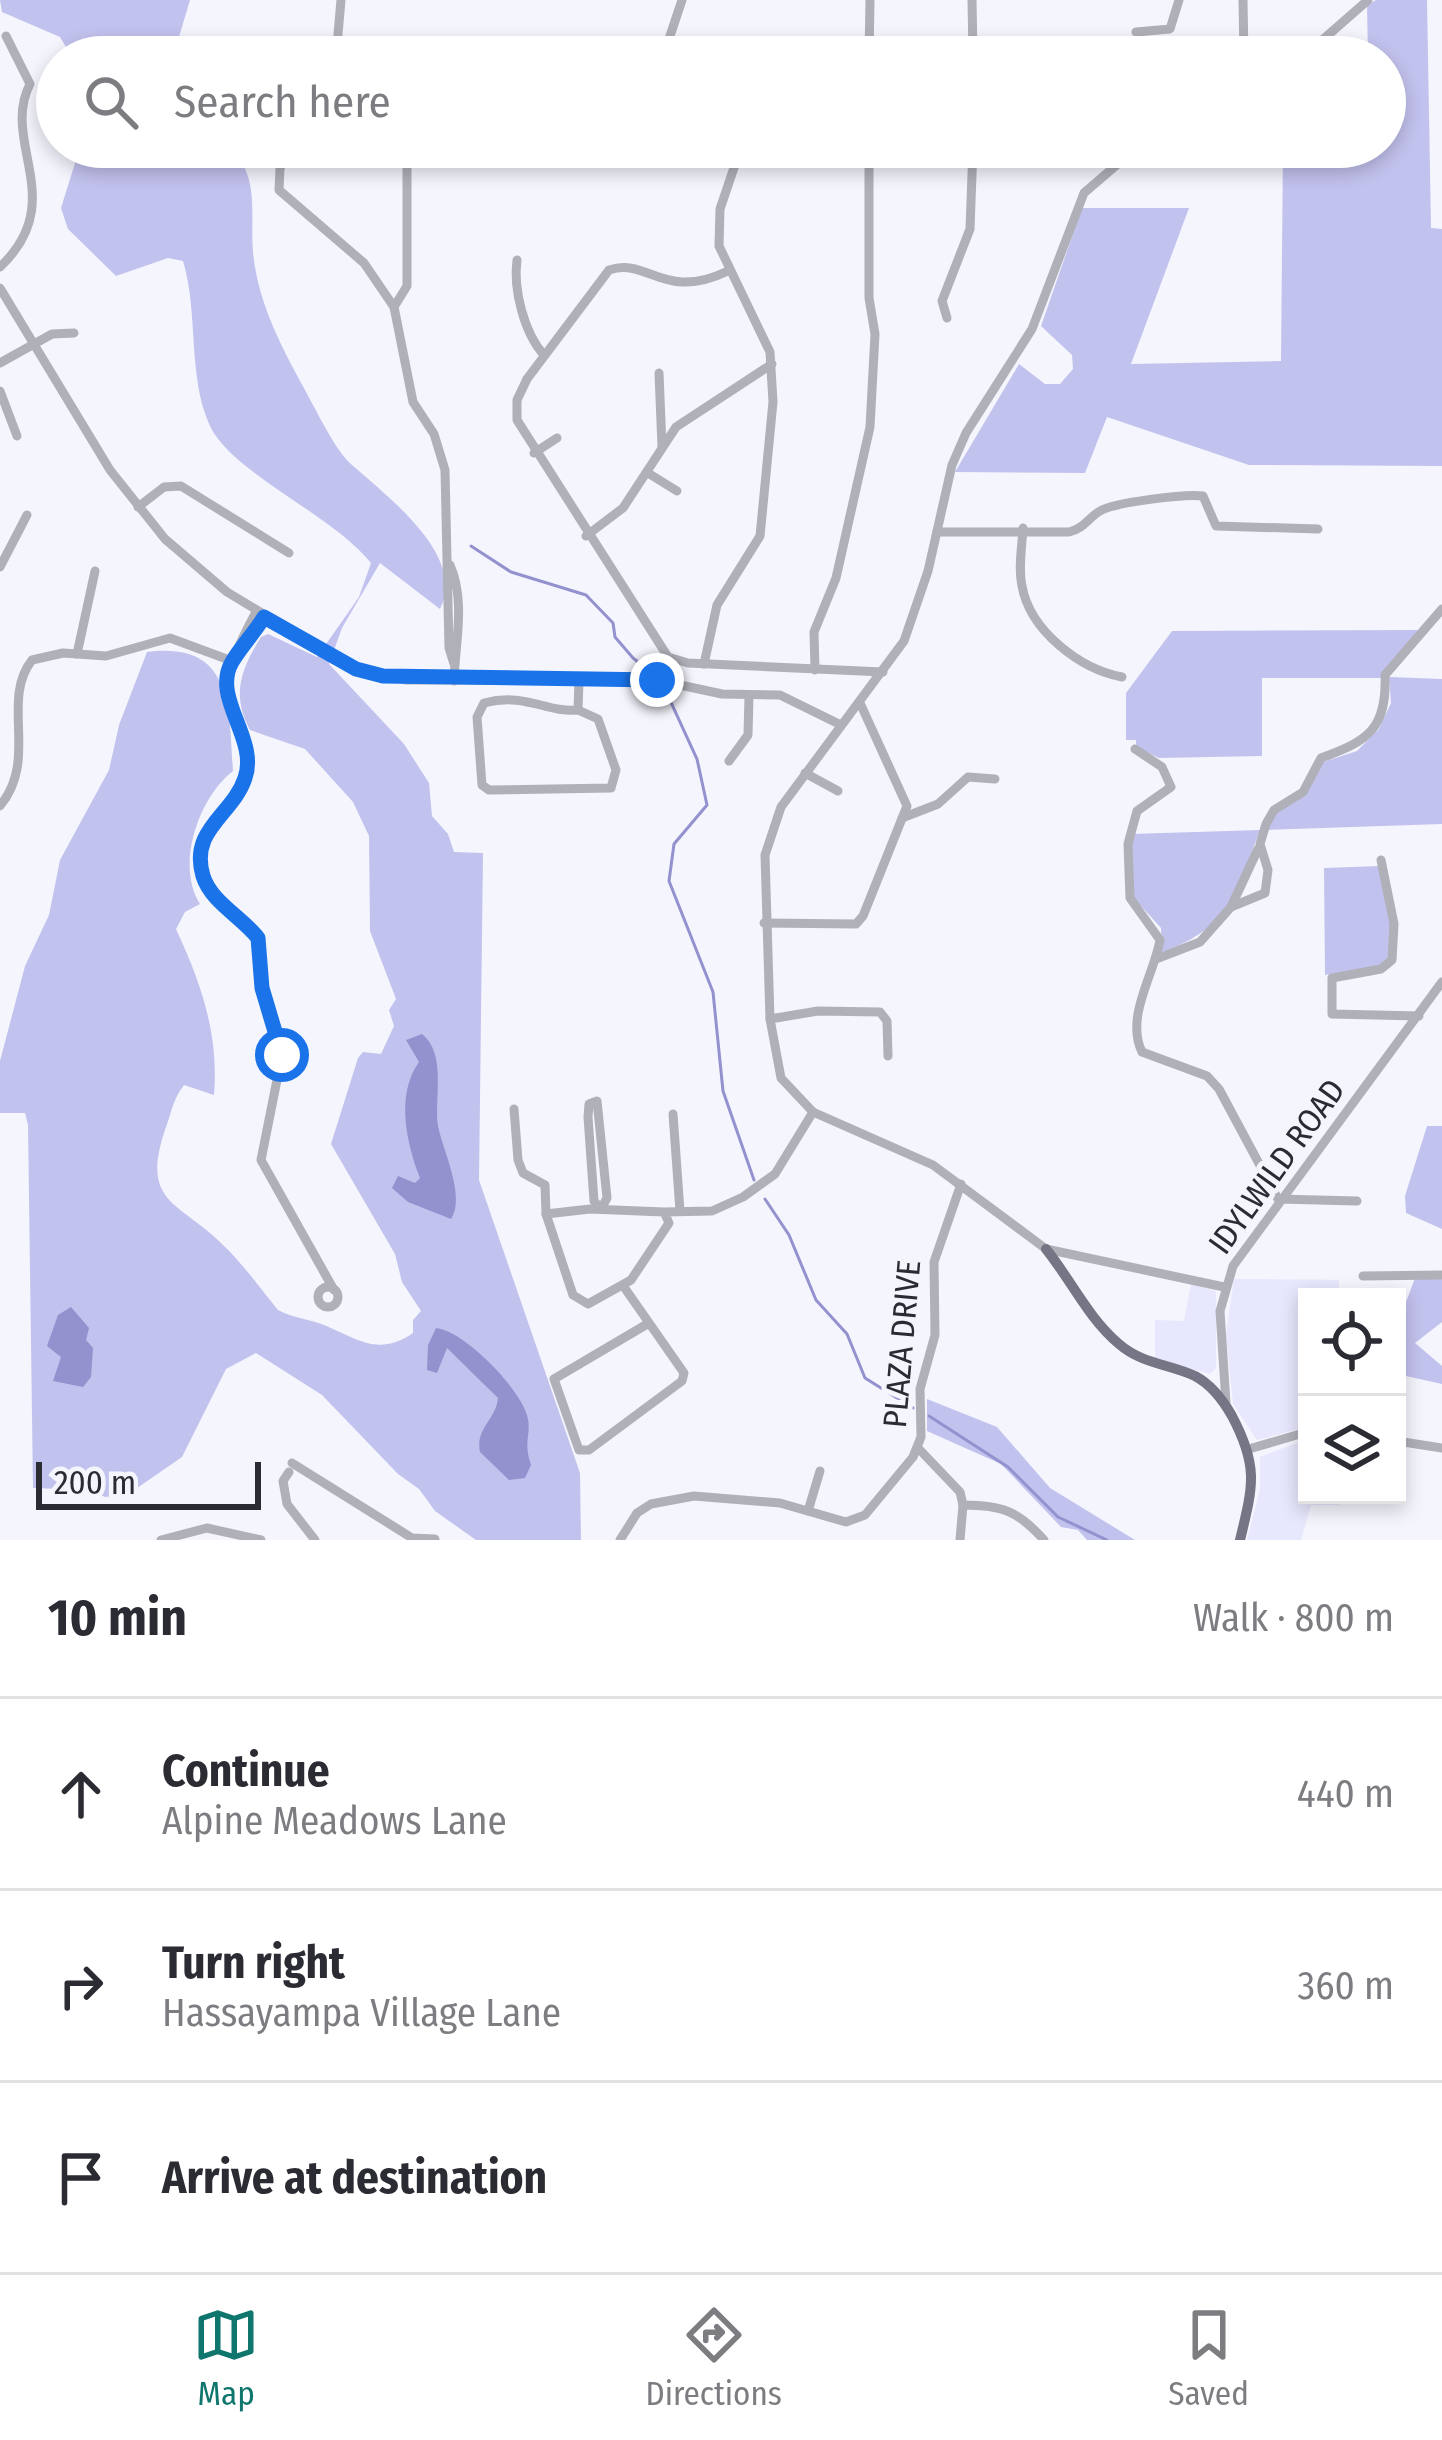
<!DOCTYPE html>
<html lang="en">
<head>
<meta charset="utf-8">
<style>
	:root { --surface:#fff; --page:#f7f7f7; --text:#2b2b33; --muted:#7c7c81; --line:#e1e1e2; --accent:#0f766e }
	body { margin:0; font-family:"Fira Sans Condensed",sans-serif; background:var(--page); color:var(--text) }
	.controls { position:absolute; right:36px; bottom:36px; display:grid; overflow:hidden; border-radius:0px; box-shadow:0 6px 18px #0003 }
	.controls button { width:108px; height:108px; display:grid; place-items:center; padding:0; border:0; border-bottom:3px solid var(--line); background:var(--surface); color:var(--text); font:60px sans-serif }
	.scale { position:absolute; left:36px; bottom:30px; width:225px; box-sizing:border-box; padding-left:12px; border:6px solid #2b2b33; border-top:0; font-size:33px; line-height:42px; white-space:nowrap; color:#2b2b33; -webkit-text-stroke:9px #f5f5fe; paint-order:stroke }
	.stop { position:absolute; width:36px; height:36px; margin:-27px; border:9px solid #1a73e8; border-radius:50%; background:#fff }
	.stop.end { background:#1a73e8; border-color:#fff; box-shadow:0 3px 12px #0008 }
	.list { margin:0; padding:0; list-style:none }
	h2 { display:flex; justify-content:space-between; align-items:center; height:156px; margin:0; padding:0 48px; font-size:51px }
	h2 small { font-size:39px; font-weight:400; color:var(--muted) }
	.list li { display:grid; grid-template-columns:78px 1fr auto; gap:36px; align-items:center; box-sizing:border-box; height:192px; padding:0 48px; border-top:3px solid var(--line) }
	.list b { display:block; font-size:45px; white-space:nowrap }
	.list p { margin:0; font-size:39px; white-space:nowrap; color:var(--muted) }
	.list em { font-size:39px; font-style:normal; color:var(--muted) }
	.icon { flex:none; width:66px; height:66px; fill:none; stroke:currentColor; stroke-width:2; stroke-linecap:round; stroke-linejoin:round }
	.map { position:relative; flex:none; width:1442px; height:1540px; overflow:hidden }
	.search { position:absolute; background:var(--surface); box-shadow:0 6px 18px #0003; left:36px; right:36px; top:36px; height:132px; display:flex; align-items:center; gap:30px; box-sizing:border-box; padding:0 42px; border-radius:66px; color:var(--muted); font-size:45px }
	.sheet { height:732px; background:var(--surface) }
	nav { display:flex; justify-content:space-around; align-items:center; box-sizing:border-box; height:168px; border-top:3px solid var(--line); background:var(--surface); font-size:33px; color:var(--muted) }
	nav a { display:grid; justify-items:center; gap:6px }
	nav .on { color:var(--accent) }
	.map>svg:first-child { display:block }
</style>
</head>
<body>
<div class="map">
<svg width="1442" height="1540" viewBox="0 0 1442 1540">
	<rect width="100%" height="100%" fill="#f5f5fe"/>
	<g fill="#e7e7fd">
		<polygon points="1234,1279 1339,1280 1339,1297 1307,1297 1307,1427 1257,1440 1233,1404 1226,1335"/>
		<polygon points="1191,1284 1216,1291 1216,1368 1210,1374 1155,1358 1155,1320 1184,1321"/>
		<polygon points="1307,1439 1307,1495 1339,1495 1339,1505 1311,1505 1301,1540 1247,1540 1260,1489 1260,1457"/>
	</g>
	<g fill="#c2c2ee">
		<polygon points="0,0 190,0 173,57 72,57 60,37 2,12"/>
		<polygon points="1376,0 1427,0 1431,228 1442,229 1442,466 1249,465 1107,417 1085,473 955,472 1019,364 1045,384 1060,384 1073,369 1072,355 1041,326 1082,208 1189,208 1131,364 1281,361 1283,147 1385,147 1385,57 1368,57 1367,5"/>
		<path d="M80 147H181L191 161 237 156C259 183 250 218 253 252 259 315 293 366 321 420 329 434 340 455 352 465 388 497 467 556 440 609L380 563 342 628 329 664 404 744 429 783 432 816 448 834 454 852 483 853 479 1180 580 1473 581 1540H476L435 1511 419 1489 398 1474 322 1395 256 1353 226 1369 182 1457 127 1495 105 1497 89 1490 33 1488 28 1125 25 1113H0V1061L25 966 49 915 60 860 109 770 119 725 147 652C233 641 229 707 233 771 199 797 175 865 200 904L185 912 176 929C201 983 219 1034 214 1095L184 1085C173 1099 172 1111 166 1127 139 1204 179 1201 223 1245 243 1264 260 1288 278 1310 293 1318 309 1319 324 1325 358 1339 378 1357 413 1333V1320L421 1311 402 1282 395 1254 331 1144 358 1058 363 1052 381 1054 394 1026 389 1010 396 999 370 931 369 836 353 802 305 749 250 730C231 695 241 669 261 637L268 634 317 657 359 597 371 563C333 515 232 473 210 426 187 375 199 314 183 261L168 258 116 276 68 229 61 208Z"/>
		<polygon points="1418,630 1381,678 1262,678 1262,756 1159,758 1136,747 1136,740 1126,740 1126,693 1172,631"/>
		<polygon points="1389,677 1442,679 1442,824 1266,830 1277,812 1300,798 1323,762 1357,751 1379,729 1391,703"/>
		<path d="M1260 830C1236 893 1230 928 1162 952L1161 928 1133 897 1131 834Z"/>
		<polygon points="1380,866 1391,922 1390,958 1381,965 1325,975 1324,868"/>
		<polygon points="1427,1126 1442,1126 1442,1229 1406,1213 1405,1196"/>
		<polygon points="1415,1278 1442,1278 1442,1322 1415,1343 1442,1366 1442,1384 1397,1374 1397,1326"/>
		<polygon points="927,1399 997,1427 1050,1488 1135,1540 1087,1540 1078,1530 1061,1527 1001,1464 927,1431"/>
	</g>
	<g fill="#9391ce">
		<path d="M422 1034C447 1054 434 1098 438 1126 443 1151 466 1197 451 1219L408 1202 392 1188 398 1176 415 1183 420 1178C407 1145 395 1095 419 1062L406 1040Z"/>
		<polygon points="71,1307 89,1328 86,1340 93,1348 91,1377 83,1387 53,1381 61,1357 47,1346 58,1315"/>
		<path d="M436 1328C465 1331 523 1391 528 1419 531 1436 523 1441 531 1465L525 1478 509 1480 480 1452C475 1428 496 1420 498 1398L447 1348 437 1373 427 1370 428 1345Z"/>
	</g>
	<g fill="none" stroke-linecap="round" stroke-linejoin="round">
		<g stroke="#9391ce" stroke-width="3">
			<polyline points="471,546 511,572 586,595 613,623 615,637 633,658 652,673"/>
			<polyline points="664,687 697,759 707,805 674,844 669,881 713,992 723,1091 754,1180"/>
			<polyline points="765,1199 789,1235 816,1300 847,1334 865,1378 913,1408"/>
			<polyline points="929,1416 1008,1467 1058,1517 1107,1540"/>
		</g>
		<g stroke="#b0b0b9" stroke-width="9">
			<polyline points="972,0 973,57"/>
			<polyline points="1243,0 1244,57"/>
			<polyline points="1136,32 1170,29 1179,0"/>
			<polyline points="336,57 341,0"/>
			<polyline points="663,57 682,0"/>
			<polyline points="869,57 870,0"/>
			<polyline points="1303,57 1368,0"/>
			<polyline points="292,147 280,168 279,190 364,263 394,307 413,402 434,434 445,470 449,648 454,664"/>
			<polyline points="1022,147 1118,150 1127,156"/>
			<polyline points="1157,147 1127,156 1084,193 1032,329 966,433 952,465 928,571 904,641 781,807 765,855 770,1019 781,1078 813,1112 933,1165 1046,1249 1224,1287"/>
			<path d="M517 260C513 289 524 333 544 355"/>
			<path d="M0 267C70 201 0 142 30 84L6 36"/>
			<path d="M728 271C663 302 649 257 609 270L527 379 517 400V420L668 657 688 663 883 672"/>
			<polyline points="0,288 110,470 165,539 227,592 355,669 406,680 657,680 722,694 780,695 841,725"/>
			<polyline points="394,307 407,286 407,147"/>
			<polyline points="947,318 942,301 970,229 973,147"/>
			<polyline points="0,363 52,334 74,333"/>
			<polyline points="659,373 662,447"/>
			<polyline points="0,391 17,436"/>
			<polyline points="534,453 557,438"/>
			<polyline points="648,473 677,491"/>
			<polyline points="138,507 164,487 181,486 289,553"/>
			<path d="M1023 528C1022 547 1018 568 1022 586 1030 631 1080 669 1122 677"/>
			<path d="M937 532H1069C1085 528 1087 519 1100 511 1115 502 1185 494 1203 496L1216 526 1318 529"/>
			<polyline points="586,536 623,508 676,427 772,364"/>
			<path d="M450 565C466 601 455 644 454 681"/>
			<polyline points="0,567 27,515"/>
			<path d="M256 612C239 644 219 679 233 717 242 740 254 752 245 778 233 815 189 829 203 876 210 902 242 917 258 938L261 988 282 1055 261 1160 334 1290"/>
			<polyline points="77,654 95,571"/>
			<polyline points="232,661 264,617"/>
			<polyline points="704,664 717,605 760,536 773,402 770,352 719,246 720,209 741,147"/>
			<polyline points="815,670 814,632 836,578 870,427 875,334 869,298 869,147"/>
			<path d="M578 710 598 719 616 770 611 788 489 790 482 785 477 717 484 703C526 692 546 713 578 710L579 680"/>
			<path d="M1135 749 1162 767 1171 787 1137 811 1128 844 1130 898 1160 940C1154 975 1125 1017 1142 1052L1207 1076 1219 1089 1278 1199 1357 1201"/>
			<polyline points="729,761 748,735 749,696"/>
			<polyline points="805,773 838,791"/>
			<path d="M0 806C39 759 0 701 32 660L63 653 106 656 170 638 232 661"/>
			<polyline points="902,818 938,804 968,777 995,779"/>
			<polyline points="1381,860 1394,924 1392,960 1381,969 1332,978 1332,1014 1419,1016"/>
			<polyline points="1231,907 1258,849"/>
			<polyline points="764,923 856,924 863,916 907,806 860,703"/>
			<path d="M1156 959 1200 942 1231 907 1265 893 1268 870 1260 844 1266 824 1274 810 1303 792 1321 758C1369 741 1387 728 1385 675L1442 609"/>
			<polyline points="770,1019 818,1011 880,1012 887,1021 888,1056"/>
			<polygon points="597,1101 607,1198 601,1209 594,1201 588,1117 589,1104"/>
			<polyline points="514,1109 518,1160 523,1173 545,1185 546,1214"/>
			<polyline points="673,1114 680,1211"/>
			<polyline points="664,1212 590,1209 546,1214 573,1295 588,1304 631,1280 669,1223 664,1212 712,1211 743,1197 775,1174 813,1112"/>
			<polyline points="1363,1276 1442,1275"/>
			<polyline points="624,1287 684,1373 682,1381 589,1450 579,1450 554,1379 649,1323"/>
			<circle cx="328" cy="1297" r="10"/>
			<polyline points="1226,1403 1220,1311 1233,1266 1442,982"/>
			<polyline points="1397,1441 1442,1448"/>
			<polyline points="918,1448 960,1492 963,1505"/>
			<polyline points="1249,1449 1307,1432"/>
			<polyline points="292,1463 412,1538 435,1539"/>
			<polyline points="289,1472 283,1481 287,1504 315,1540"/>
			<polyline points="808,1511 820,1471"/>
			<polyline points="161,1540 207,1528 261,1540"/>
			<polyline points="620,1540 637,1513 651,1504 694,1496 780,1503 846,1522 865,1515 913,1457 921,1437 920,1389 935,1335 934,1262 961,1184"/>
			<path d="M960 1540 963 1505C1002 1505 1018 1511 1044 1540"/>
		</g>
		<path stroke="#757585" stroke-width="10" d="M1046 1249C1071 1280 1088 1318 1119 1344 1142 1364 1169 1364 1195 1376 1212 1385 1223 1400 1232 1416 1259 1467 1253 1486 1240 1540"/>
	</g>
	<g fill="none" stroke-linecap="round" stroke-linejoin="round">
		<path stroke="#1a73e8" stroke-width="15" d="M282 1055 262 988 258 938C242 917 211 902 203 876 189 829 233 815 245 778 259 739 211 698 232 662 240 648 255 632 264 617L356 669 383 676 657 680"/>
	</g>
	<g text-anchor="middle" stroke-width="10" stroke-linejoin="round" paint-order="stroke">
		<g font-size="33" fill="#2b2b33" stroke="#f5f5fe">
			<text transform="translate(1276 1166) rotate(-54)" y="12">IDYLWILD ROAD</text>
			<text transform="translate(901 1344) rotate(-85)" y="12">PLAZA DRIVE</text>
		</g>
	</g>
</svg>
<div class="controls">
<button><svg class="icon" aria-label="locate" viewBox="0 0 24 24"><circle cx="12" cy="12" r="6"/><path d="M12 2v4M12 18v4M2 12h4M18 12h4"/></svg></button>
<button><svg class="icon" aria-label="layers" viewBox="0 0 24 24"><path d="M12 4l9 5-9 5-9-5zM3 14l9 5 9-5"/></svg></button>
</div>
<div class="scale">200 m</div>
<div class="stop" style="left:282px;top:1055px"></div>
<div class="stop end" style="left:657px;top:680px"></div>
<div class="search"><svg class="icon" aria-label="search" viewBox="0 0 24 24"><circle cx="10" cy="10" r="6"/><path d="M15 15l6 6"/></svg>Search here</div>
</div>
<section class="sheet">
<h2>10 min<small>Walk · 800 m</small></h2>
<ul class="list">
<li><svg class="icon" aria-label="ahead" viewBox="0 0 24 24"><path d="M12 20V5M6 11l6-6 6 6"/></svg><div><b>Continue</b><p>Alpine Meadows Lane</p></div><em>440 m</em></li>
<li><svg class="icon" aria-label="right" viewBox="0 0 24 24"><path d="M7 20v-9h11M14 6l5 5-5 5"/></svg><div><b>Turn right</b><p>Hassayampa Village Lane</p></div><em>360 m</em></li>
<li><svg class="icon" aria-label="arrive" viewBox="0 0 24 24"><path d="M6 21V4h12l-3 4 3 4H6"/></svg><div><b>Arrive at destination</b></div></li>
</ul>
</section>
<nav>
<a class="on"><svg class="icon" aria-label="map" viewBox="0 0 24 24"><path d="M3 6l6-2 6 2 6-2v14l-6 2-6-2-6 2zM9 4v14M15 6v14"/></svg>Map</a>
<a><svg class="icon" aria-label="directions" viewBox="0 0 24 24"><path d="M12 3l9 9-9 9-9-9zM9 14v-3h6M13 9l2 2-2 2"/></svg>Directions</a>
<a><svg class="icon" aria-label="saved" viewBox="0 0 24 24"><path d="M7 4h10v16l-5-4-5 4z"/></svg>Saved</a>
</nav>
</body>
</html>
